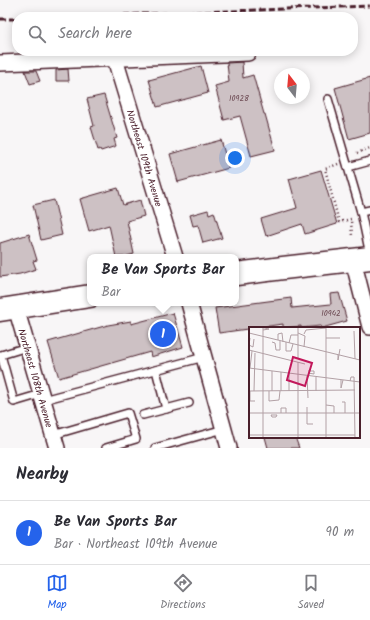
<!DOCTYPE html>
<html lang="en">
<head>
<meta charset="utf-8">
<style>
	:root { --surface:#fff; --page:#f7f7f7; --text:#2b2b33; --muted:#7c7c81; --line:#e1e1e2; --accent:#2563eb }
	body { margin:0; font-family:Kalam,sans-serif; background:var(--page); color:var(--text) }
	.compass { position:absolute; left:274px; top:68px; width:36px; height:36px; border-radius:50%; background:var(--surface); box-shadow:0 2px 10px #0003; rotate:344deg }
	.you { position:absolute; left:235px; top:158px; width:14px; height:14px; margin:-10px; border:3px solid #fff; border-radius:50%; background:#1a73e8; box-shadow:0 0 0 6px #1a73e833 }
	.badge { display:grid; place-items:center; width:26px; height:26px; border-radius:50%; background:var(--accent); color:#fff; font-size:13px; font-weight:700 }
	.pin { position:absolute; translate:-50% -50%; border:2px solid #fff; box-shadow:0 1px 4px #0006 }
	.popup { position:absolute; left:87px; top:254px; width:152px; height:52px; box-sizing:border-box; display:grid; place-content:center; border-radius:8px; background:var(--surface); filter:drop-shadow(0 1px 3px #0005); font-size:13px; white-space:nowrap; color:var(--muted) }
	.popup b { font-size:15px; color:var(--text) }
	.popup::after { content:''; position:absolute; left:50%; top:100%; margin-left:-8px; border:8px solid transparent; border-top-color:var(--surface) }
	.list { margin:0; padding:0; list-style:none }
	h2 { display:flex; justify-content:space-between; align-items:center; height:52px; margin:0; padding:0 16px; font-size:17px }
	h2 small { font-size:13px; font-weight:400; color:var(--muted) }
	.list li { display:grid; grid-template-columns:26px 1fr auto; gap:12px; align-items:center; box-sizing:border-box; height:64px; padding:0 16px; border-top:1px solid var(--line) }
	.list b { display:block; font-size:15px; white-space:nowrap }
	.list p { margin:0; font-size:13px; white-space:nowrap; color:var(--muted) }
	.list em { font-size:13px; font-style:normal; color:var(--muted) }
	.icon { flex:none; width:22px; height:22px; fill:none; stroke:currentColor; stroke-width:2; stroke-linecap:round; stroke-linejoin:round }
	.map { position:relative; flex:none; width:370px; height:448px; overflow:hidden }
	.search { position:absolute; background:var(--surface); box-shadow:0 2px 10px #0003; left:12px; right:12px; top:12px; height:44px; display:flex; align-items:center; gap:10px; box-sizing:border-box; padding:0 14px; border-radius:16px; color:var(--muted); font-size:15px }
	.sheet { height:116px; background:var(--surface) }
	nav { display:flex; justify-content:space-around; align-items:center; box-sizing:border-box; height:56px; border-top:1px solid var(--line); background:var(--surface); font-size:11px; color:var(--muted) }
	nav a { display:grid; justify-items:center; gap:2px }
	nav .on { color:var(--accent) }
	.map>svg:first-child { display:block }
</style>
</head>
<body>
<div class="map">
<svg width="370" height="448" viewBox="0 0 370 448">
	<rect width="100%" height="100%" fill="#f8f6f7"/>
	<filter id="ink" filterUnits="userSpaceOnUse"><feTurbulence type="fractalNoise" baseFrequency=".025" numOctaves="2"/><feDisplacementMap in="SourceGraphic" scale="8" xChannelSelector="R" yChannelSelector="G"/><feConvolveMatrix kernelMatrix="1 2 1 2 8 2 1 2 1" color-interpolation-filters="sRGB"/></filter>
	<g filter="url(#ink)">
		<g fill="#cdc1c4" stroke="#4a1f2b">
			<polygon points="242,62 243,78 253,75 264,114 265,114 275,150 251,156 240,116 224,120 215,86 229,82 227,63"/>
			<polygon points="201,66 208,93 157,107 149,80"/>
			<polygon points="68,69 69,81 56,81 56,70"/>
			<polygon points="25,71 36,71 40,81 30,84"/>
			<polygon points="370,78 370,133 349,139 335,88"/>
			<polygon points="104,95 117,138 114,139 116,146 101,151 100,149 98,150 91,127 94,126 87,99"/>
			<polygon points="221,140 229,168 178,182 170,154"/>
			<polygon points="321,170 337,224 305,234 302,224 266,236 261,219 297,208 289,179"/>
			<polygon points="118,188 123,205 140,200 144,216 127,221 134,254 127,256 127,257 116,257 109,225 89,231 80,199"/>
			<polygon points="54,200 62,235 41,240 33,205"/>
			<polygon points="208,210 209,214 214,212 222,238 203,243 198,225 193,226 190,215"/>
			<polygon points="29,234 37,260 33,261 36,269 20,274 0,277 0,243"/>
			<polygon points="339,293 347,321 322,328 320,326 301,328 301,326 283,328 283,324 219,333 215,308 291,298 292,308 331,304 330,294"/>
			<polygon points="173,313 183,347 151,357 150,352 59,378 48,342 108,325 131,321 131,324"/>
			<polygon points="265,437 295,437 299,448 268,448"/>
		</g>
		<g fill="none" stroke-linecap="round" stroke-linejoin="round">
			<defs>
				<g id="service">
					<polyline points="328,99 361,212 370,255"/>
					<polyline points="348,167 370,161"/>
					<polyline points="361,212 370,210"/>
					<polyline points="27,347 1,355 14,402 41,394"/>
					<polyline points="43,400 204,357"/>
					<polyline points="166,409 189,403"/>
					<polyline points="143,415 166,409 156,370"/>
					<polyline points="53,435 128,413 136,439 106,448"/>
					<polyline points="155,448 224,429"/>
				</g>
				<g id="minor">
					<polyline points="115,59 175,257"/>
					<polyline points="0,63 248,53"/>
					<polyline points="353,260 370,327"/>
					<polyline points="189,303 229,448"/>
					<polyline points="16,308 57,448"/>
				</g>
				<g id="primary">
					<polyline points="236,274 283,268 370,258"/>
					<polyline points="0,310 90,296"/>
				</g>
			</defs>
			<use href="#service" stroke="#4a1f2b" stroke-width="10"/>
			<use href="#minor" stroke="#4a1f2b" stroke-width="18"/>
			<use href="#primary" stroke="#4a1f2b" stroke-width="25"/>
			<g stroke="#4a1f2b" stroke-width="2.5" stroke-dasharray="1 3" stroke-linecap="butt">
				<polyline points="357,153 370,148"/>
				<polyline points="338,164 325,169 339,222 351,219 352,237"/>
			</g>
			<use href="#service" stroke="#fff" stroke-width="7"/>
			<use href="#minor" stroke="#fff" stroke-width="15"/>
			<use href="#primary" stroke="#fff" stroke-width="22"/>
			<g stroke="#4a1f2b" stroke-width="3" stroke-dasharray="6 3" stroke-linecap="butt">
				<polyline points="61,17 370,6"/>
				<polyline points="0,19 17,19"/>
			</g>
		</g>
	</g>
	<g text-anchor="middle" stroke-width="4" stroke-linejoin="round" paint-order="stroke">
		<g font-size="8" fill="#6b4851">
			<text x="239" y="101">10928</text>
			<text x="331" y="316">10942</text>
		</g>
		<g font-size="10" fill="#4a1f2b" stroke="#fff">
			<text transform="translate(145 158) rotate(73)" y="4">Northeast 109th Avenue</text>
			<text transform="translate(36 378) rotate(74)" y="4">Northeast 108th Avenue</text>
		</g>
	</g>
	<g transform="translate(249 327)">
		<rect width="111" height="111" fill="#f8f6f7"/>
		<path fill="none" stroke="#b2a0a5" stroke-width="1" d="M11 0 20 2 14 3M105 4 106 32M0 6 111 33M49 6 56 9 55 20M55 7 57 3 77 1M1 11 0 18 4 20 5 12M77 11H91M29 13V7L33 6 34 15M23 15 26 16 27 23H31V14M37 15V24H42L44 17M40 16 42 8H49M0 23 56 37M89 28V33L91 22M49 31V0M49 35V111M0 41 111 55M1 41 3 24M40 46V64M59 46 65 47V44H59M58 49 59 71M92 53V61L94 53M101 54 102 50H105L106 111M0 64 106 63M1 64V74H6M5 64 6 26M20 64V74L30 73 31 64M23 64V44M32 64V45M67 64V50M93 75H96V86M77 78 85 79V86M58 80V97H64M0 86H111M32 86V81H37V86M22 88H28L27 90H23ZM0 108H106M14 111V0M77 111V0"/>
		<path fill="#c2185b" fill-opacity="0.15" stroke="#c2185b" stroke-width="2" d="M44 30 63 36 56 59 38 53Z"/>
		<rect width="111" height="111" fill="none" stroke="#4a1f2b" stroke-width="2"/>
	</g>
</svg>
<svg class="compass" viewBox="-18 -18 36 36"><path d="M0-13l5 13h-10z" fill="#e53935"/><path d="M0 13l5-13h-10z" fill="#7c7c81"/></svg>
<div class="you"></div>
<div class="pin badge" style="left:163px;top:334px">1</div>
<div class="popup"><b>Be Van Sports Bar</b>Bar</div>
<div class="search"><svg class="icon" aria-label="search" viewBox="0 0 24 24"><circle cx="10" cy="10" r="6"/><path d="M15 15l6 6"/></svg>Search here</div>
</div>
<section class="sheet">
<h2>Nearby<small></small></h2>
<ul class="list">
<li><span class="badge">1</span><div><b>Be Van Sports Bar</b><p>Bar · Northeast 109th Avenue</p></div><em>90 m</em></li>
</ul>
</section>
<nav>
<a class="on"><svg class="icon" aria-label="map" viewBox="0 0 24 24"><path d="M3 6l6-2 6 2 6-2v14l-6 2-6-2-6 2zM9 4v14M15 6v14"/></svg>Map</a>
<a><svg class="icon" aria-label="directions" viewBox="0 0 24 24"><path d="M12 3l9 9-9 9-9-9zM9 14v-3h6M13 9l2 2-2 2"/></svg>Directions</a>
<a><svg class="icon" aria-label="saved" viewBox="0 0 24 24"><path d="M7 4h10v16l-5-4-5 4z"/></svg>Saved</a>
</nav>
</body>
</html>
